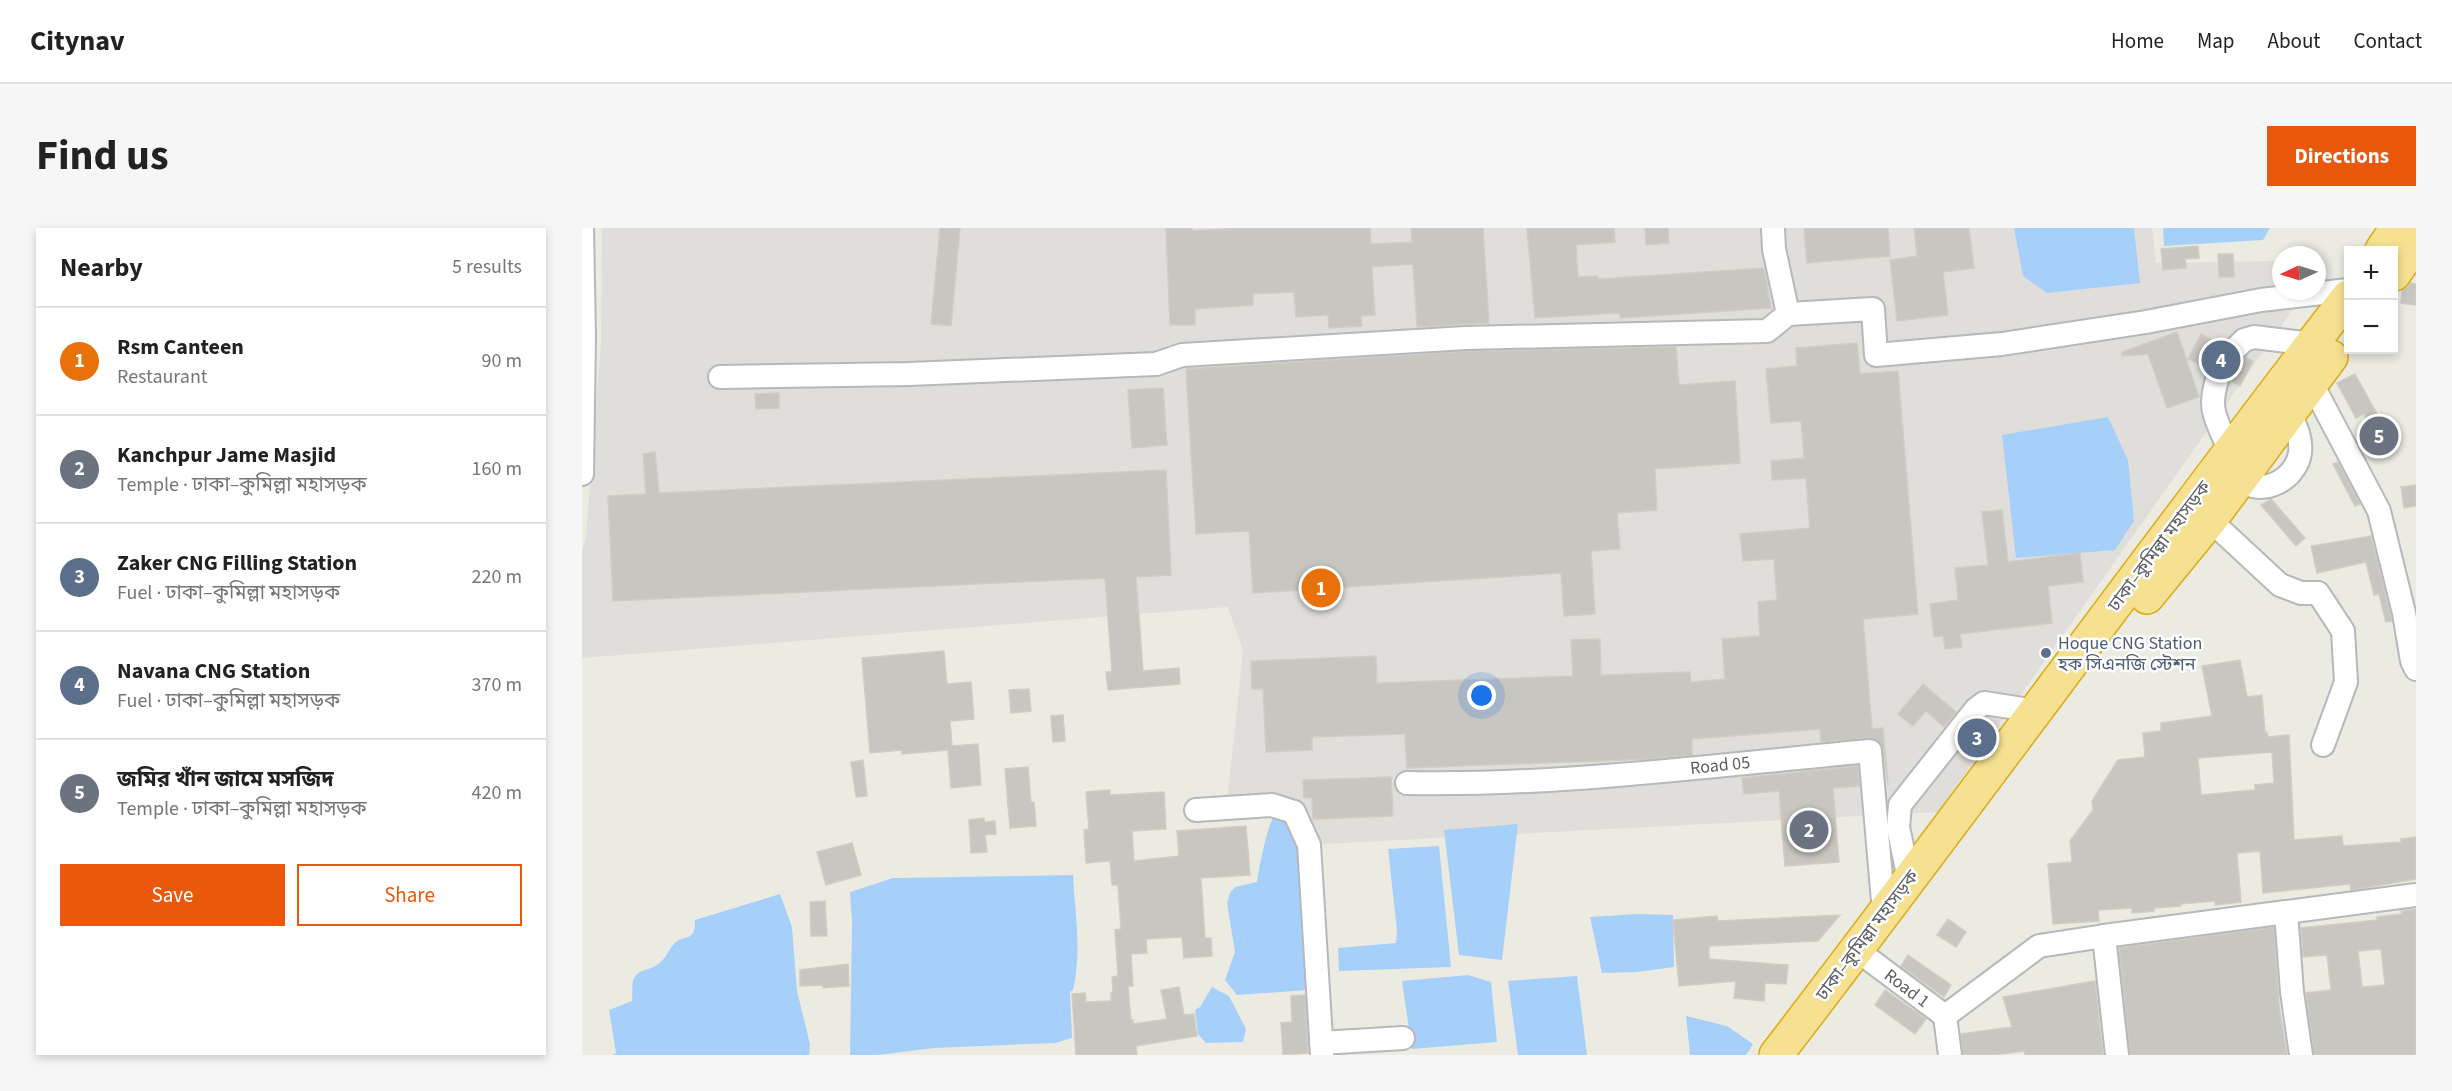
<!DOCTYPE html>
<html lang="en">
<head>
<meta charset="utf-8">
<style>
	:root { --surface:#fff; --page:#f6f6f6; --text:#222; --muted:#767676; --line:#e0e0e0; --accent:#ea580c }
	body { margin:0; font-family:"Source Sans 3","Noto Sans Bengali",sans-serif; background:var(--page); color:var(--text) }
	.controls { position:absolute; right:18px; top:18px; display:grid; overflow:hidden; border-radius:0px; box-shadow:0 3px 9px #0003 }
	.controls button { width:54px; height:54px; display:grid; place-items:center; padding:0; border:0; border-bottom:2px solid var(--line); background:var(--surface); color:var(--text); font:30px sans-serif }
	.compass { position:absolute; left:1690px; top:18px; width:54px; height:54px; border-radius:50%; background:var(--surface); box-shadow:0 3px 9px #0003; rotate:266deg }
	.you { position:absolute; left:900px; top:468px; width:21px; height:21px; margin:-15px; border:4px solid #fff; border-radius:50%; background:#1a73e8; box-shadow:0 0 0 9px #1a73e833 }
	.badge { display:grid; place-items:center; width:39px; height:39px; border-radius:50%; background:var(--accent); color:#fff; font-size:20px; font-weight:700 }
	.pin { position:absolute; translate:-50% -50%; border:3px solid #fff; box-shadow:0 2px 6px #0006 }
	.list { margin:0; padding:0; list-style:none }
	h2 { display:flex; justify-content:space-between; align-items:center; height:78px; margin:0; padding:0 24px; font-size:26px }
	h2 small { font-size:20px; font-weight:400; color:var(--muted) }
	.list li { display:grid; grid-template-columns:39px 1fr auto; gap:18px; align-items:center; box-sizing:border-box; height:108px; padding:0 24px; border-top:2px solid var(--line) }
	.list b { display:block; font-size:22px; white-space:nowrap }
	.list p { margin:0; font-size:20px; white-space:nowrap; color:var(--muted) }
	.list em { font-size:20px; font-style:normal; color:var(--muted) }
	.actions { display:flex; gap:12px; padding:18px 24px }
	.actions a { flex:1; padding:14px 0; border:2px solid var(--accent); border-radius:0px; text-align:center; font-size:21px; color:var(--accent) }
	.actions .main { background:var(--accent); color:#fff }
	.map { position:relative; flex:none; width:1834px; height:827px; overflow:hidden; border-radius:0px }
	header { display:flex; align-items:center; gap:36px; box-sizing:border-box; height:84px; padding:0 30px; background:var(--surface); border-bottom:2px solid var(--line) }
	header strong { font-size:28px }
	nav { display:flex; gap:33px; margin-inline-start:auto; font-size:21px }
	.intro { display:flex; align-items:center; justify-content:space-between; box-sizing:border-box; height:144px; padding:0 36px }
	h1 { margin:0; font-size:42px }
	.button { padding:15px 27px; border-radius:0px; background:var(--accent); color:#fff; font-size:21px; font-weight:700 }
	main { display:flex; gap:36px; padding:0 36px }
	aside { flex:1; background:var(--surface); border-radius:0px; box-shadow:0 3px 9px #0003 }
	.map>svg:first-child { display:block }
</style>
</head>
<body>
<header>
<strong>Citynav</strong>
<nav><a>Home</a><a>Map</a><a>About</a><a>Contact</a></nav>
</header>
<div class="intro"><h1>Find us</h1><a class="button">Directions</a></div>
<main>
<aside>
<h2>Nearby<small>5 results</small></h2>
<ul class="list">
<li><span class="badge" style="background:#e8710a">1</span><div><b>Rsm Canteen</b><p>Restaurant</p></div><em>90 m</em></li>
<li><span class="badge" style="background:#6b7280">2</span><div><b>Kanchpur Jame Masjid</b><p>Temple · ঢাকা–কুমিল্লা মহাসড়ক</p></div><em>160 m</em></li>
<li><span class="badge" style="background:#5c6f8a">3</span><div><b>Zaker CNG Filling Station</b><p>Fuel · ঢাকা–কুমিল্লা মহাসড়ক</p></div><em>220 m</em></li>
<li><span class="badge" style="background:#5c6f8a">4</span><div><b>Navana CNG Station</b><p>Fuel · ঢাকা–কুমিল্লা মহাসড়ক</p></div><em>370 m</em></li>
<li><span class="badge" style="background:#6b7280">5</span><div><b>জমির খাঁন জামে মসজিদ</b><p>Temple · ঢাকা–কুমিল্লা মহাসড়ক</p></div><em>420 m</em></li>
</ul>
<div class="actions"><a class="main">Save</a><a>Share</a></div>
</aside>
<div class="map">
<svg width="1834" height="827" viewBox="0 0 1834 827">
	<rect width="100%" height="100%" fill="#ecebe2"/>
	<polygon fill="#e0deda" points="20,0 1570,0 1574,35 1699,33 1699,63 1724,63 1356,584 722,617 719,574 645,574 661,423 646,379 0,430 0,324 4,309 19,113"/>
	<g fill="#a6d0f9">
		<polygon points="1432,0 1552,0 1558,55 1465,65 1441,48"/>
		<polygon points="1581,0 1688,0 1681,12 1582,18"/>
		<polygon points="1526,189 1546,232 1552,293 1533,322 1434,330 1420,207"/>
		<path d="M694 585 717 593 727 762 655 767 643 752 653 724 645 675 648 665 653 659 675 654C677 640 686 593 694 585Z"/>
		<polygon points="936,596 920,732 877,727 862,602"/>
		<polygon points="857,618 869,739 757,743 756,720 814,715 815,702 806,621"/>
		<path d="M491 647C493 685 500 725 491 762L488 764 490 810 473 815 352 820 296 827H268L270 694 268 664 311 650Z"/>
		<path d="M198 666 210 699 215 763 228 816 227 827H30L34 825 27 782 50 773C51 767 49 755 52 750 57 741 69 742 76 736 83 732 86 723 91 717 101 705 114 716 113 692Z"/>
		<polygon points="1056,686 1091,687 1092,739 1055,744 1020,745 1008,689"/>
		<polygon points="886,747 909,754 915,814 830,821 820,753"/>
		<polygon points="995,748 1005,827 936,827 926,753"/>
		<polygon points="630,759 647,768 664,801 661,814 624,815 616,806 613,782 618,779"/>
		<polygon points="1104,788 1145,798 1171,816 1164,827 1108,827"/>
	</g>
	<g fill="#c8c6c0" stroke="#d1cdc1" stroke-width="1.5" fill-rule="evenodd">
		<polygon points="358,0 378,0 369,98 349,96"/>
		<polygon points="584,0 610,0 610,3 660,0 788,0 789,16 830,14 829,0 901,0 907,95 835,99 831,36 790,39 793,87 779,88 780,98 747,100 746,87 714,89 712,64 671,66 671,77 613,81 613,97 588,97"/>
		<polygon points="945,0 1032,0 1033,14 994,17 996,49 1015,48 1016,51 1182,40 1189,80 1038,90 1038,85 953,90"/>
		<polygon points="1063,0 1086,0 1087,15 1064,17"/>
		<polygon points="1222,0 1306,0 1308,28 1225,35"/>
		<polygon points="1332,0 1387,0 1392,40 1361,44 1366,87 1315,93 1308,32 1335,28"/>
		<polygon points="1616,18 1617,30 1603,31 1604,40 1581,42 1579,21"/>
		<polygon points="1636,26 1651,26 1652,49 1637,49"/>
		<polygon points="1829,55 1834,56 1834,77 1819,75 1820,63"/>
		<polygon points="1595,104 1617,169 1585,180 1566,126 1540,128 1540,124"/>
		<polygon points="1619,106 1639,117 1638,127 1647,136 1655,136 1664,129 1671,133 1658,158 1649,153 1650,143 1642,133 1634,133 1625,140 1606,131"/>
		<polygon points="1275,115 1278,146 1316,143 1336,386 1281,391 1290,501 1301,500 1306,557 1301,521 1294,511 1287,510 1239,514 1238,501 1110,511 1110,527 1069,531 825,540 823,506 730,509 730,522 684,524 681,461 670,461 669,433 794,428 795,455 991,448 989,412 1018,411 1019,447 1108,444 1109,454 1143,451 1140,411 1178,408 1176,374 1195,372 1192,331 1161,333 1158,306 1228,300 1224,250 1190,252 1189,233 1222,230 1219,193 1189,195 1184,141 1215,138 1214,120"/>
		<polygon points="1094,119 1097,157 1153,153 1158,235 1073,241 1075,282 1035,285 1038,321 1009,323 1013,386 982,388 979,345 671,365 667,303 614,306 604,141 888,123"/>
		<polygon points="1773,146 1799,193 1809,192 1811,222 1786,225 1783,185 1774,190 1755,155"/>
		<polygon points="581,160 585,217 550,220 546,162"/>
		<polygon points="197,165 197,180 174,181 173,166"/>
		<polygon points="73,224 77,265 584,242 589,347 554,349 561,443 597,440 598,456 526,462 524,444 530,444 523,350 31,373 26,268 64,266 61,226"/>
		<polygon points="1756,234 1778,276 1773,278 1751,236"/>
		<polygon points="1834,257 1834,278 1822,280 1819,259"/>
		<polygon points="1689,271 1723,310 1714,318 1679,277"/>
		<polygon points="1420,282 1426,334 1498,325 1501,354 1466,358 1470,395 1378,406 1380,419 1363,421 1361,408 1352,409 1348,376 1376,372 1373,340 1406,337 1400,284"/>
		<polygon points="1789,308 1809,388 1810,393 1804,394 1797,366 1792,367 1784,334 1735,345 1729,318"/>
		<polygon points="362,423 365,456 389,454 392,491 368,493 370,518 396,516 399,557 369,560 366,522 320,526 320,522 288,525 280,430"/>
		<path d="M1658 432 1665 469 1680 467 1683 505 1685 504 1686 509 1707 507 1712 612 1760 608 1761 618 1819 614V611L1834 609V651L1776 661 1769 662 1768 656 1681 665 1678 623 1655 625 1659 674 1633 677V673L1598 676 1599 678 1572 680V683L1550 685V680L1516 682 1517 693 1471 696 1466 636 1490 634 1488 613 1511 582 1510 573 1536 532 1563 529 1561 505 1579 503V495L1630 488 1620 438ZM1690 524 1692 555 1673 557V562L1619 567 1616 530Z"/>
		<polygon points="1341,456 1374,484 1362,499 1344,483 1331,498 1316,486"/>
		<polygon points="447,461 449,483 429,485 427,462"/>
		<polygon points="481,487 483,513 471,514 469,488"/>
		<polygon points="281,532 285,568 274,569 269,534"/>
		<polygon points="1276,538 1277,558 1251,560 1257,634 1203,638 1197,563 1162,566 1160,550"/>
		<polygon points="446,539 449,574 452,574 454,598 428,600 423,541"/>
		<polygon points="809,549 811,588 731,591 730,570 722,570 721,552"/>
		<polygon points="528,562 528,567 582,564 584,601 550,603 552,633 597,628 595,603 664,598 668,647 619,650 623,710 629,710 630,728 602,730 600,709 564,711 565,725 549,726 551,758 546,758 549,792 551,792 552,796 585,791 579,762 597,759 602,787 612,786 615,808 554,818 555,827 494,827 490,766 503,765 504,774 529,773 529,765 531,765 530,749 536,748 533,702 539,701 536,657 530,657 528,633 504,635 502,602 507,601 504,564"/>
		<polygon points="402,590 402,594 413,593 414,606 403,607 405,624 389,625 387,592"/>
		<polygon points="270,615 279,647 244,657 235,624"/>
		<polygon points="243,673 245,708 229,708 228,674"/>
		<path d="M1834 681V827H1732L1724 765 1749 762 1745 727 1721 729 1719 700 1795 692V689L1820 686 1819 683ZM1799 721 1803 757 1780 759 1776 723Z"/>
		<polygon points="1258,687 1236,713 1127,718 1127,731 1206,737 1204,756 1183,755 1182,773 1152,770 1154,753 1097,758 1091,692 1135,688 1136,693"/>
		<polygon points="1366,691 1384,704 1374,719 1355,707"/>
		<polygon points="1692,699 1697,778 1705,827 1548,827 1537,720"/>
		<polygon points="1326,727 1369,757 1362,769 1319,738"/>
		<polygon points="266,736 267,758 241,760 241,757 218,758 218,742"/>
		<polygon points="1513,753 1521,827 1443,827 1442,823 1411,827 1381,827 1379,806 1430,799 1421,769"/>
		<polygon points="1303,762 1344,791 1333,806 1293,777"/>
		<polygon points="723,767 726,825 701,827 699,795 710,794 709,768"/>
	</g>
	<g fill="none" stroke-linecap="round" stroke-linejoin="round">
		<defs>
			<g id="minor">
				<polyline points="1191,0 1192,21 1206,86"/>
				<polyline points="1651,123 1662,112 1672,109 1730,116"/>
				<path d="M1637 146C1624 181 1634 191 1648 223"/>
				<polyline points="138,149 327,146 574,136 600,127 884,110 1185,103 1206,86 1291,81 1294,127 1420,116 1564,94 1679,72 1766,62"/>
				<polyline points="1729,154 1797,283 1822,385 1830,433 1834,441"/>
				<polyline points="0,246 2,108 0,0"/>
				<path d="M1658 251C1679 270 1714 252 1718 225 1720 210 1713 197 1707 184"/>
				<polyline points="1628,292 1698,357 1719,365 1736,365 1761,403 1764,454 1741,517"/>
				<path d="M825 555C980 558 1134 537 1288 523L1302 685"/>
				<polyline points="614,582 690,577 712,584 727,617 740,827"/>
				<polyline points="1327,651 1316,599 1318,577 1394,481 1402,475 1455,483"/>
				<polyline points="1704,684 1834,667"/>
				<polyline points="1522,708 1704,684 1710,764 1719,827"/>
				<polyline points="1288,732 1363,788"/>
				<polyline points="739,815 821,810"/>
				<polyline points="1368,827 1363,788 1457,718 1522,708 1535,827"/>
			</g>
			<g id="highway">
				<polyline points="1800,22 1815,0"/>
				<polyline points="1812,46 1834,15"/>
				<polyline points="1565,369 1628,292 1749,129"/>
				<path d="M1194 827C1387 576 1573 319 1766 69"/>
			</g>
		</defs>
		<use href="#minor" stroke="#b5b8bc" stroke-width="26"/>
		<use href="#highway" stroke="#dfaa10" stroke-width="36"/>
		<use href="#minor" stroke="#fff" stroke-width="22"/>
		<use href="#highway" stroke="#f5e191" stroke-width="33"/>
	</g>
	<circle fill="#5c6f8a" stroke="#fff" stroke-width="2" cx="1464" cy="425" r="6"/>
	<g text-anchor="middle" stroke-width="5" stroke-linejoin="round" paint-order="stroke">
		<g font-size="18" fill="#5b5e62" stroke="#fff">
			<text transform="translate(1577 318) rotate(-53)" y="6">ঢাকা–কুমিল্লা মহাসড়ক</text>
			<text transform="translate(1138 537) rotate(-6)" y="6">Road 05</text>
			<text transform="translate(1285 707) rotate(-53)" y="6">ঢাকা–কুমিল্লা মহাসড়ক</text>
			<text transform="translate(1325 760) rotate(37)" y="6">Road 1</text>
		</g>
		<g font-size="18" fill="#4e5e75" stroke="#fff" text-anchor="start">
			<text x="1476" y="421">Hoque CNG Station<tspan x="1476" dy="21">হক সিএনজি স্টেশন</tspan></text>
		</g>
	</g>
</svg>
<div class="controls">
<button>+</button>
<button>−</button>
</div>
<svg class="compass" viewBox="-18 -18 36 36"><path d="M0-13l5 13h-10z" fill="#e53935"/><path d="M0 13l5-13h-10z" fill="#767676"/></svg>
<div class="you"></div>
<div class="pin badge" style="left:739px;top:360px;background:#e8710a">1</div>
<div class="pin badge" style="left:1227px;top:602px;background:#6b7280">2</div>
<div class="pin badge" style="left:1395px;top:510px;background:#5c6f8a">3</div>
<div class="pin badge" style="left:1639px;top:132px;background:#5c6f8a">4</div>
<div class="pin badge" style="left:1797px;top:208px;background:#6b7280">5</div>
</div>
</main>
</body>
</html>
